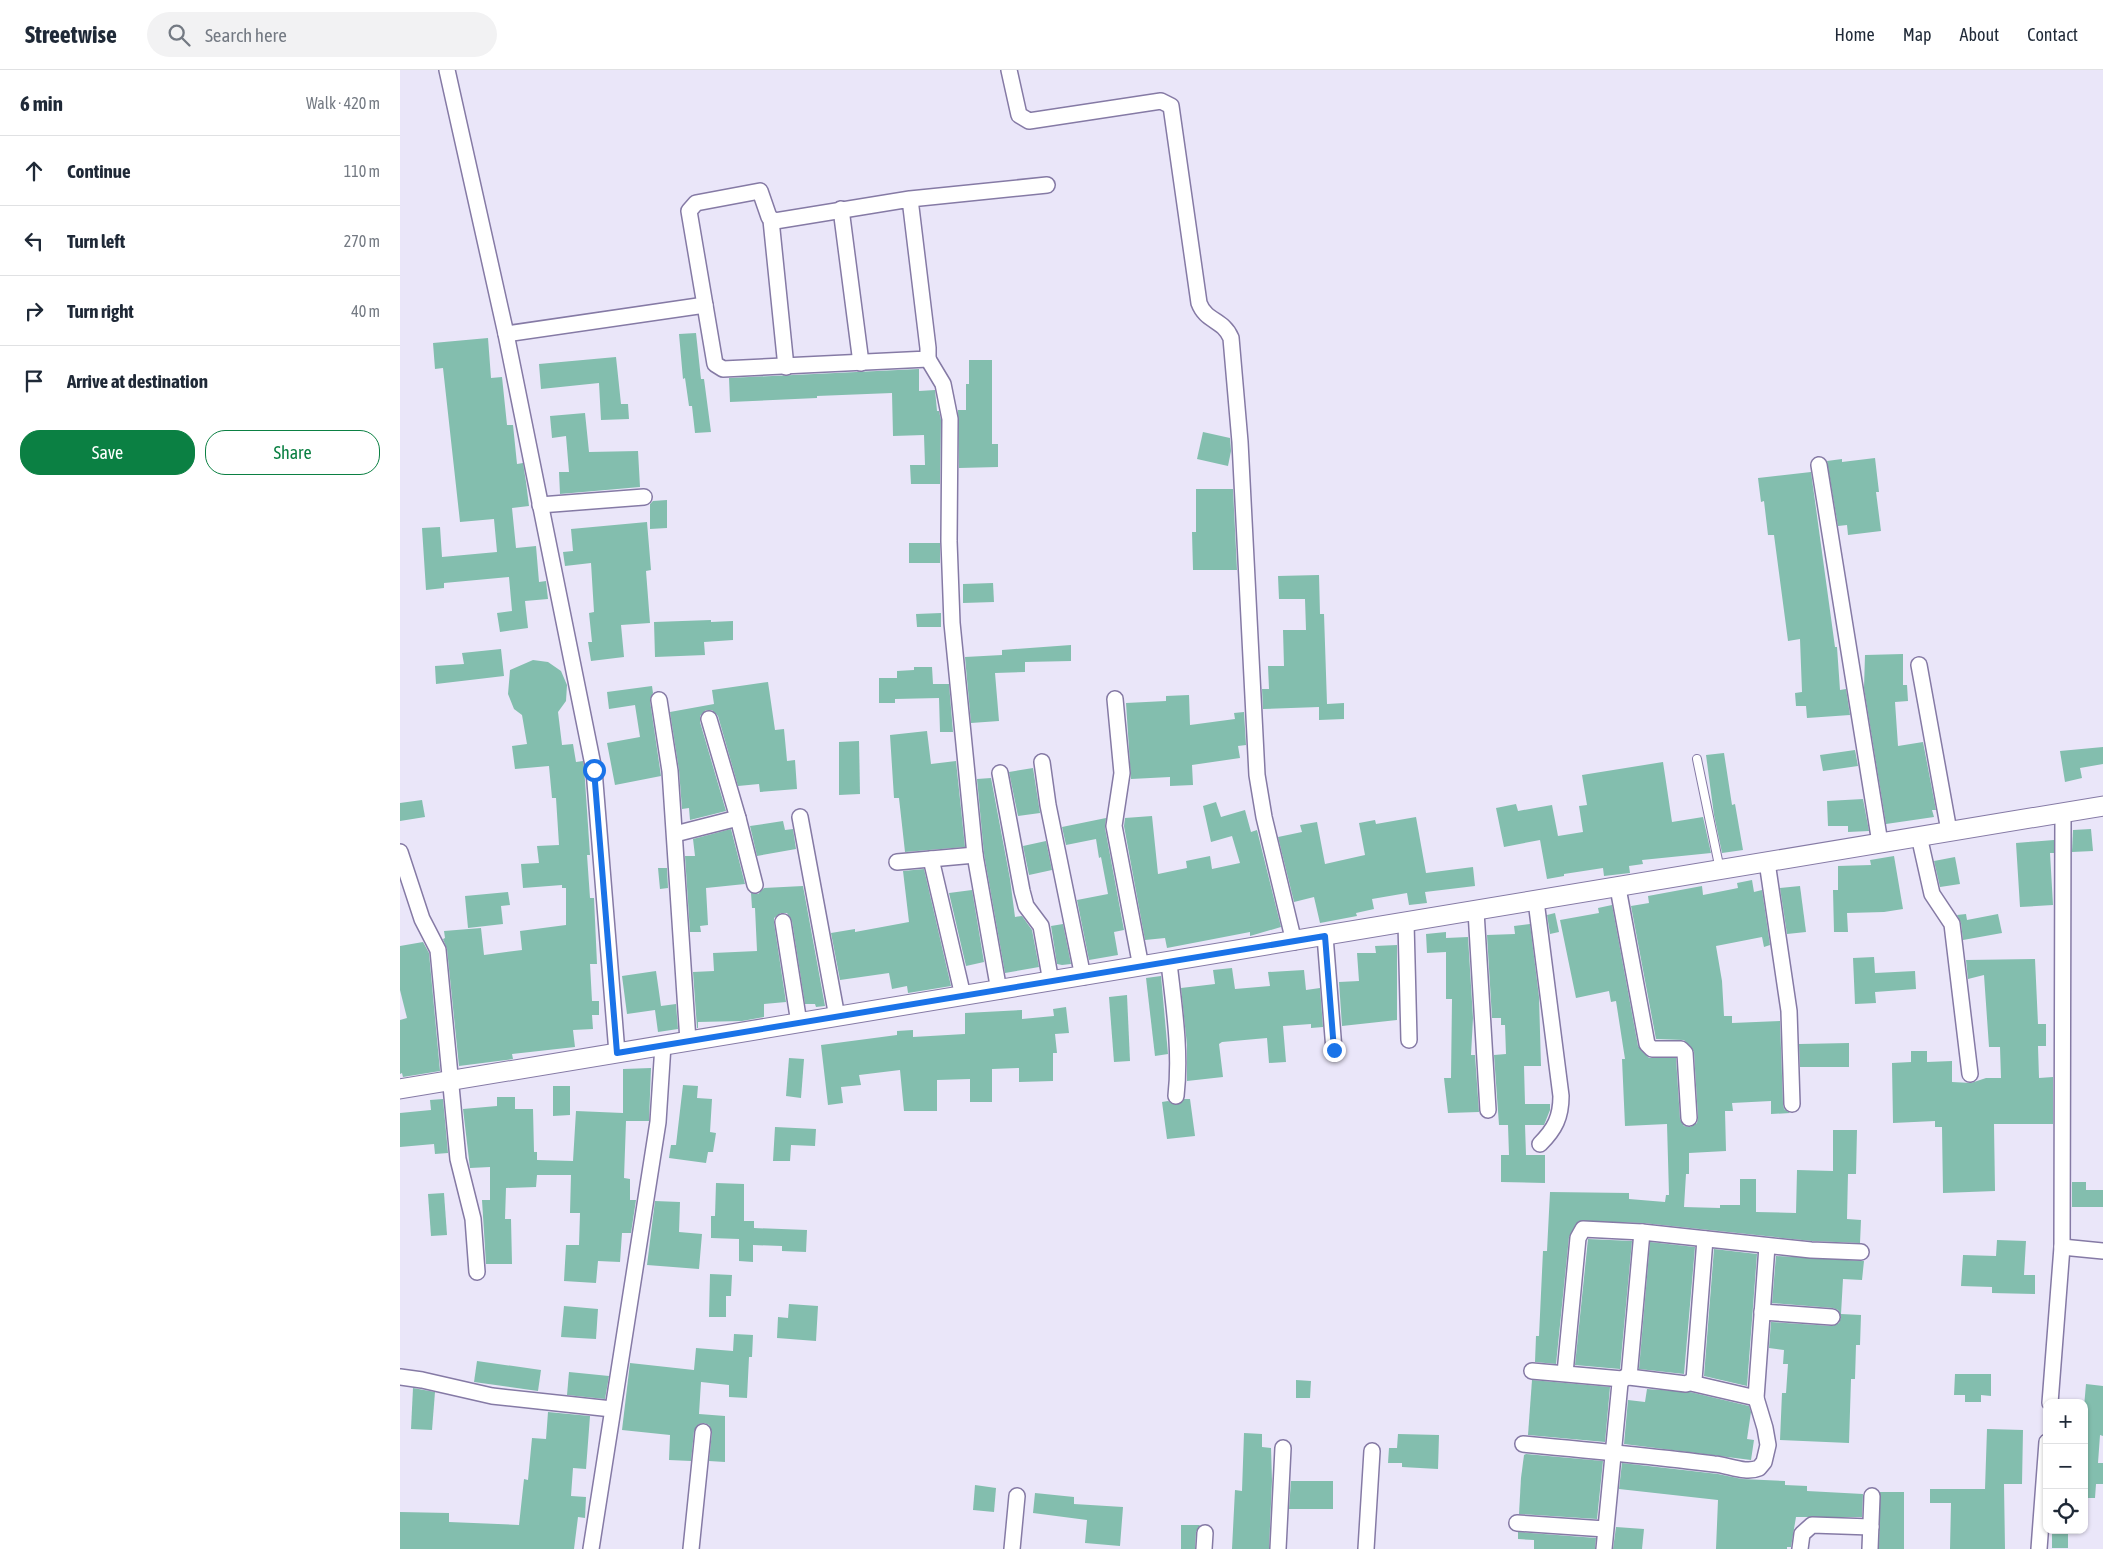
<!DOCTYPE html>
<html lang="en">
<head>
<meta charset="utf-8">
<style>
	:root { --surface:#fff; --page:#f2f2f3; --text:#1f2937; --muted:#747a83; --line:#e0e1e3; --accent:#0b8043 }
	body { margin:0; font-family:"Asap Condensed",sans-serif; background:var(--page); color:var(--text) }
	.controls { position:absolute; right:15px; bottom:15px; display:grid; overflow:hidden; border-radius:10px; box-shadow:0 1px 4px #0004 }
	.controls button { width:45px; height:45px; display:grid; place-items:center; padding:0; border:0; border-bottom:1px solid var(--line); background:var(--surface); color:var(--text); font:25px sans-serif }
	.stop { position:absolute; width:15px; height:15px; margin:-11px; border:4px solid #1a73e8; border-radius:50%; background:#fff }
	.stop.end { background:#1a73e8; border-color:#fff; box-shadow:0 1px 5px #0008 }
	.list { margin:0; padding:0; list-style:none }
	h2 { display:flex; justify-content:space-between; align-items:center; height:65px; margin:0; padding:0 20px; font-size:21px }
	h2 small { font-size:16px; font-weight:400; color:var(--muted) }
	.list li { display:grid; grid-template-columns:32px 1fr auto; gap:15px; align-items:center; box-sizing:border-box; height:70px; padding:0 20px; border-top:1px solid var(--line) }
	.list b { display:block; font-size:19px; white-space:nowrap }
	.list em { font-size:16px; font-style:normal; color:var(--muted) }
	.actions { display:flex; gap:10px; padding:15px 20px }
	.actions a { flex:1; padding:11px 0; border:1px solid var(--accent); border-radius:20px; text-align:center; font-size:18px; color:var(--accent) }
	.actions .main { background:var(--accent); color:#fff }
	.icon { flex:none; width:28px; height:28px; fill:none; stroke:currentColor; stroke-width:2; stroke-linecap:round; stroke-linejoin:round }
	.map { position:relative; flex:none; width:1703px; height:1479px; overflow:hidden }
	header { display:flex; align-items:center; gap:30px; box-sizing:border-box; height:70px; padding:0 25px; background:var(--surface); border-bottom:1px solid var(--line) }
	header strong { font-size:24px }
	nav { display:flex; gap:28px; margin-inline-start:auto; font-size:18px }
	.search { width:350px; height:45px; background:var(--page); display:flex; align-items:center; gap:12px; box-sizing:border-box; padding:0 18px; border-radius:28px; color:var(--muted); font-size:19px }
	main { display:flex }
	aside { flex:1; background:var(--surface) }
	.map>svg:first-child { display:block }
</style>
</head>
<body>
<header>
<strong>Streetwise</strong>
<div class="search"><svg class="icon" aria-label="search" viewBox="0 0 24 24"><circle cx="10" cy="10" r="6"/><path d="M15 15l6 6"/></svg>Search here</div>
<nav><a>Home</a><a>Map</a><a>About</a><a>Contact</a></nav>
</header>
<main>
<aside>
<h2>6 min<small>Walk · 420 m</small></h2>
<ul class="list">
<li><svg class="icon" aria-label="ahead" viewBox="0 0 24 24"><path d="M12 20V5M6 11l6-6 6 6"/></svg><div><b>Continue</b></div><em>110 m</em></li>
<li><svg class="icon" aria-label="left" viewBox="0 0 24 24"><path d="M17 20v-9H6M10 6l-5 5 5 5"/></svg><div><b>Turn left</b></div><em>270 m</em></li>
<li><svg class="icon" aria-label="right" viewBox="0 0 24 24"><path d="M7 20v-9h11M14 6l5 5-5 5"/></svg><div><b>Turn right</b></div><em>40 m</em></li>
<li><svg class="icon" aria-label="arrive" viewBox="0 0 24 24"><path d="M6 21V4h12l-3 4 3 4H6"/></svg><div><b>Arrive at destination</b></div></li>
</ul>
<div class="actions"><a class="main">Save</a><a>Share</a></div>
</aside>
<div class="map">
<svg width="1703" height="1479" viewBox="0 0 1703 1479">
	<rect width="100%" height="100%" fill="#eae6f9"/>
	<g fill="#83beae">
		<polygon points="296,263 301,309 304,309 311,362 295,363 292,336 289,336 285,308 283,309 279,264"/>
		<polygon points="88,268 91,308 102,307 107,355 113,355 117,394 123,393 126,412 129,436 112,438 116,478 136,476 139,512 146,511 148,529 125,531 128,558 100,562 97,543 112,541 109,507 44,513 44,518 26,520 22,458 40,457 42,487 97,482 94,449 60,452 43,298 35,299 33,273"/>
		<polygon points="216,287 221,334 228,334 229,349 201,350 199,313 141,319 139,294"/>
		<polygon points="569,290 592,290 592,374 598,374 598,397 559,398 558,340 566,340 566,314 569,314"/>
		<polygon points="519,299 519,321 535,320 537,341 539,341 541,350 540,414 511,414 510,395 525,395 524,365 493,366 492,323 417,326 417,328 330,332 329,308"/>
		<polygon points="185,343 189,382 238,381 240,417 160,424 159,402 169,402 166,366 152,368 150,346"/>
		<polygon points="803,362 830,368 831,381 828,396 797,389"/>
		<polygon points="1475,388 1479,422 1476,422 1481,461 1448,465 1447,455 1438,456 1427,391 1442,389 1442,392"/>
		<polygon points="1411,402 1435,577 1437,577 1440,620 1446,619 1450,645 1407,648 1406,636 1396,636 1395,623 1402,622 1400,569 1388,571 1374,465 1368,465 1364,431 1361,432 1358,408"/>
		<polygon points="796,419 833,419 837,500 793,500 792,462 796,462"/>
		<polygon points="267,430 267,458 250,459 250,434 253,431"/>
		<polygon points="247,452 251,500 246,501 250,553 221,555 224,587 191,591 188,572 192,572 189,543 194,542 191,493 165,496 163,482 173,481 171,459"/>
		<rect x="509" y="473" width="31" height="20"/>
		<polygon points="919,505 920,544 924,544 927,634 944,633 944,649 919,650 919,637 863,639 862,619 869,619 868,596 884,596 883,560 906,560 905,529 879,529 878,506"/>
		<polygon points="593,513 594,532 563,533 563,514"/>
		<polygon points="541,543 541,557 517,557 516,544"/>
		<polygon points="311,550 311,552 333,551 333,570 304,572 305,585 255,587 254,552"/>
		<polygon points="671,575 671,591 625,592 625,602 595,603 599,651 571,653 565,587 602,585 602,580"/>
		<polygon points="101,579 104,606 36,614 35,596 64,594 62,583"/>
		<polygon points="1503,584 1503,615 1507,615 1508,631 1495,632 1498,676 1523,672 1536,740 1532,740 1534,747 1486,754 1464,618 1465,585"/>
		<polygon points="133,590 148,592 161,601 167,615 166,631 158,642 162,675 173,674 176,692 183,691 184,696 190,785 187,785 190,828 194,828 197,894 190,894 192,931 199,931 199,945 192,945 193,959 173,960 175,977 112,984 113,989 59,996 47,879 43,869 45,868 44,861 81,858 84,885 122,880 120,861 166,855 166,818 162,818 162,815 123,818 121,794 139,793 137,776 159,775 156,728 152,728 149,696 115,699 112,676 127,674 122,645 114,639 108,624 110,600"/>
		<polygon points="514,597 532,597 533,614 549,614 553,662 540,662 539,628 495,629 495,633 479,633 479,608 497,608 497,601 514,600"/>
		<polygon points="368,612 375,660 384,659 387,691 395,690 397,719 360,722 359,714 338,716 318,646 312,640 306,640 300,646 300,652 326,741 290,750 289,738 282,739 279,700 270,642 314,634 312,620"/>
		<polygon points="252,616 253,623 250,631 261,706 215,715 207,673 240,667 235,635 209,639 207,622"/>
		<polygon points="789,625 790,655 835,649 834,643 844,642 846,675 838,676 840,688 792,695 793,715 770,716 770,707 731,709 726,633 766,631 766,626"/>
		<polygon points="527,661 531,694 556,691 565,777 505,782 499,728 494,728 490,665"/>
		<polygon points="459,671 460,724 439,725 439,672"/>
		<polygon points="1703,677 1703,694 1680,698 1682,708 1665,712 1660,681"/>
		<polygon points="1455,680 1458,696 1423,701 1420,685"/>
		<polygon points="1324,683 1332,735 1335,734 1343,780 1322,783 1314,745 1306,685"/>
		<polygon points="1263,692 1272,752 1303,747 1311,783 1242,790 1243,794 1229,796 1230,803 1204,806 1203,798 1164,804 1164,806 1147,809 1140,770 1104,777 1096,738 1116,734 1118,741 1152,735 1158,766 1183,762 1179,736 1187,735 1182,705"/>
		<polygon points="633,698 640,743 618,746 609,702"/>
		<polygon points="591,708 610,809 615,847 622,846 632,860 639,897 605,903 584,784 577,709"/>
		<polygon points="1463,729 1469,761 1448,762 1448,756 1428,756 1427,731"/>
		<polygon points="22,730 25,747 0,751 0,733"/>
		<polygon points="816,732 821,747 845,740 851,762 857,760 881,857 850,866 850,862 767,878 765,868 745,870 724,756 725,748 752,746 758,804 787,798 786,791 810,786 812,799 840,793 832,766 811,772 803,736"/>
		<polygon points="1016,747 1026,803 1073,797 1075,816 1025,822 1027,833 1009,835 1007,823 972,829 974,839 956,843 957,846 920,853 914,827 894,832 878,767 902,762 900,755 917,752 925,794 965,785 959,753 975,750 976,754"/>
		<polygon points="706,748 705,758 724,860 714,862 718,885 689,890 677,830 708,824 701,787 699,788 696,769 666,775 662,757"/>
		<polygon points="383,751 385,760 393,759 396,779 357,786 350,756"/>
		<polygon points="331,759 345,814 306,818 308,855 300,856 301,862 290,862 285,786 295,786 293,769"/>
		<polygon points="1691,759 1693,781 1672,782 1673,760"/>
		<polygon points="1654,770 1654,783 1650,783 1653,835 1620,837 1616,773"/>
		<polygon points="646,771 652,800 629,805 623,776"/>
		<polygon points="1494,786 1503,839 1484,842 1447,843 1448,862 1434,862 1433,820 1438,820 1438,796 1471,795 1470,790"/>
		<polygon points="1555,787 1560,814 1540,817 1534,791"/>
		<polygon points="258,798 267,798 268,818 260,819"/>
		<polygon points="524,799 551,916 508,923 507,916 492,919 489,903 440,910 431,863 455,859 455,862 509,852 503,801"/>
		<polygon points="1352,810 1354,822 1362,820 1370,875 1364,877 1362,867 1316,876 1322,911 1324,946 1332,946 1332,953 1380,951 1383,1034 1384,1039 1390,1043 1371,1044 1371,1031 1332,1033 1333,1041 1325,1041 1326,1081 1289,1083 1289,1104 1286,1104 1284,1137 1320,1138 1320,1135 1340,1135 1340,1109 1356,1109 1356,1142 1396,1143 1397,1100 1433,1101 1433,1060 1457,1060 1456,1104 1448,1104 1447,1149 1461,1150 1460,1173 1412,1171 1243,1153 1179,1151 1169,1167 1156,1294 1135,1292 1136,1266 1139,1266 1143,1181 1147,1181 1150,1122 1229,1123 1229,1129 1265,1132 1266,1125 1269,1125 1267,1054 1225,1056 1222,989 1225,989 1216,931 1211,932 1209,921 1176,928 1160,850 1199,843 1198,838 1212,835 1238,976 1249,988 1276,988 1280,1049 1284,1056 1290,1057 1297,1053 1298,1047 1294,982 1284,970 1256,969 1231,836 1249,833 1248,826 1302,816 1303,825 1338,818 1337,813"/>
		<polygon points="403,816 425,936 416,937 415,934 405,934 392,851 387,843 381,843 374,848 374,853 386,932 364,934 364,947 342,951 298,952 298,958 297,958 293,902 314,901 313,883 357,881 355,838 352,838 351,823 358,824 364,818"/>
		<polygon points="1400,816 1406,862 1387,864 1380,818"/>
		<polygon points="572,820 584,892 566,896 549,823"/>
		<polygon points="108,822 110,835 101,836 103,854 68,858 65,826"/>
		<polygon points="1155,843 1159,862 1150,864 1147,845"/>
		<polygon points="1566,844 1567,850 1598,844 1602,863 1563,870 1561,853 1557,845"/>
		<polygon points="663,854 671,894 662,895 657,894 651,856"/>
		<polygon points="1130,854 1139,927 1141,996 1124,996 1125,1034 1150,1034 1150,1040 1144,1055 1125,1055 1126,1085 1145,1085 1145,1113 1101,1112 1101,1085 1109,1085 1108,1055 1099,1055 1094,985 1106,984 1105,955 1101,955 1101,948 1092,948 1087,865 1115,864 1114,856"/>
		<polygon points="1046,862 1046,868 1068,867 1073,948 1071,985 1075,985 1079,1042 1048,1043 1044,1008 1051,1008 1052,929 1046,929 1046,882 1027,883 1026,864"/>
		<polygon points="23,872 29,883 40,1001 3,1007 2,1003 0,1004 0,950 7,948 0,920 0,876"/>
		<polygon points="997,875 997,950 942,956 939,912 959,911 957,883 976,883 975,876"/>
		<polygon points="1474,887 1475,903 1515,901 1516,919 1475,922 1476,933 1455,934 1453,888"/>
		<polygon points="1635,889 1638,954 1646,954 1646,976 1638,976 1639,1008 1653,1007 1653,1054 1594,1054 1595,1121 1543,1123 1542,1057 1535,1057 1535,1051 1493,1053 1492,993 1511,992 1511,981 1527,981 1527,992 1552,991 1552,1012 1571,1013 1586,1008 1601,1008 1600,977 1589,977 1584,905 1568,909 1566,890"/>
		<polygon points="832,898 835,919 870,916 868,902 904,900 906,920 920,918 923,957 911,958 911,954 883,956 886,992 869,993 867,968 822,972 819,974 823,1007 787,1011 787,975 781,918 815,914 813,900"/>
		<polygon points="256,901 261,936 276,934 278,959 258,962 255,940 227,944 222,906"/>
		<polygon points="761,906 768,984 755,986 746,908"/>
		<polygon points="727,925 730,991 714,992 709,927"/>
		<polygon points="666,937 669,963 655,964 657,983 653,983 653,1011 619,1012 619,998 592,999 592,1032 570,1032 570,1009 537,1010 537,1041 504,1041 500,1000 459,1005 461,1015 441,1017 443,1033 428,1035 421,975 497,965 497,961 513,960 513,967 565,964 565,943 622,940 622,949 654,946 653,939"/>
		<polygon points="1449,973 1449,997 1400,997 1399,974"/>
		<polygon points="389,988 404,989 401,1028 386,1026"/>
		<polygon points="251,998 249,1051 226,1051 224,1108 230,1109 230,1130 236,1130 231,1163 222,1163 220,1192 198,1191 196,1213 164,1211 166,1175 179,1175 180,1143 170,1143 171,1105 137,1105 136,1117 106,1118 105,1149 111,1149 112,1194 86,1194 82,1130 90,1130 90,1097 70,1098 63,1039 97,1036 97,1027 115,1027 115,1039 133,1039 134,1082 137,1082 137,1090 173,1091 176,1041 223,1043 223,999"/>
		<polygon points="283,1015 298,1016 297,1028 312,1029 310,1062 316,1063 313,1082 308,1082 306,1093 269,1088 271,1075 276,1075"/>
		<polygon points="153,1016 170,1016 170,1045 153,1046"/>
		<polygon points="43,1029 48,1083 35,1084 34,1074 0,1077 0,1043 31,1040 30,1030"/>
		<polygon points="784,1029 790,1029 795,1066 767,1069 762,1032 768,1031 776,1035"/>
		<polygon points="375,1057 416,1059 415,1076 391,1075 390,1091 373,1091"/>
		<polygon points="1672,1112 1686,1112 1686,1120 1703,1120 1703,1137 1672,1137"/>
		<polygon points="316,1113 344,1114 344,1151 354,1151 354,1158 407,1160 406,1182 382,1181 382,1176 353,1175 353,1192 339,1191 339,1169 311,1168 311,1146 315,1146"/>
		<polygon points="44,1123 47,1165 31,1166 28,1124"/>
		<polygon points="255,1131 280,1132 279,1162 302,1164 299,1199 247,1195"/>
		<polygon points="1188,1169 1232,1171 1220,1299 1175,1295"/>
		<polygon points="1597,1170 1626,1171 1624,1205 1635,1205 1635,1224 1592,1223 1592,1217 1561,1216 1563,1185 1596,1186"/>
		<polygon points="1250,1172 1295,1177 1284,1304 1239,1299"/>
		<polygon points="1314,1179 1357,1184 1347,1316 1304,1306"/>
		<polygon points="1376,1186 1464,1191 1462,1210 1443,1209 1441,1244 1461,1245 1460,1275 1456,1275 1455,1309 1451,1309 1449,1373 1380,1370 1382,1323 1386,1323 1388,1294 1383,1294 1384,1280 1369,1278 1371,1252 1432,1256 1439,1253 1441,1247 1438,1240 1433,1238 1372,1233"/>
		<polygon points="310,1204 332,1205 331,1226 326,1226 326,1247 309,1247"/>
		<polygon points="389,1234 418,1236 416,1271 377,1268 378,1247 388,1248"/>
		<polygon points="164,1236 198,1239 196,1269 161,1267"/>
		<polygon points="334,1264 353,1265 352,1287 349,1287 347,1328 329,1327 329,1315 301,1312 299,1344 325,1346 325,1392 309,1391 312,1362 309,1355 304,1353 299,1354 294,1361 291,1391 269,1390 270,1365 222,1360 230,1293 294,1300 296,1278 333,1281"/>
		<polygon points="77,1291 141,1300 138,1321 74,1312"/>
		<polygon points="169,1302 209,1306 205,1329 167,1325"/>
		<polygon points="1555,1304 1591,1304 1591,1326 1581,1325 1581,1332 1565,1332 1565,1325 1554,1325"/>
		<polygon points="896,1310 911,1311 910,1328 896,1328"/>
		<polygon points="1132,1310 1210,1317 1205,1372 1128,1365"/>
		<polygon points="1686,1314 1703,1316 1703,1366 1700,1365 1698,1393 1703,1393 1703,1414 1696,1414 1695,1428 1684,1428 1684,1337"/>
		<polygon points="13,1318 35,1322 32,1360 11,1359"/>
		<polygon points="1247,1319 1290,1322 1349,1336 1351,1342 1347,1369 1354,1370 1351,1390 1224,1374 1228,1330 1245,1332"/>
		<polygon points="148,1342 190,1346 186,1399 173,1398 171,1426 186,1427 185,1448 178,1447 174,1479 0,1479 0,1442 49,1443 49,1452 119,1455 124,1409 128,1410 132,1368 146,1369"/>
		<polygon points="1587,1359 1623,1360 1622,1414 1604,1414 1605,1479 1550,1479 1551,1433 1530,1433 1530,1419 1585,1419"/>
		<polygon points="844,1363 862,1364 862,1377 871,1378 872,1411 869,1479 832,1479 835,1420 842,1421"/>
		<polygon points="998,1364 1039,1365 1038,1399 1002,1397 1002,1393 988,1393 989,1378 997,1378"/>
		<polygon points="1126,1384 1203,1391 1197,1449 1119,1444 1121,1408 1124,1385"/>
		<polygon points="1222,1393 1318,1404 1342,1409 1385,1411 1385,1415 1407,1416 1407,1421 1463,1424 1462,1447 1396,1447 1391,1477 1387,1477 1387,1479 1316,1479 1318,1430 1219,1419"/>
		<polygon points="891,1411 933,1411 933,1439 889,1439"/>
		<polygon points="575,1415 596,1418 594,1442 573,1440"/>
		<polygon points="1480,1422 1504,1422 1504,1479 1479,1479"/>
		<polygon points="635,1423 674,1427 674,1434 723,1437 720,1476 685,1473 687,1450 633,1443"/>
		<polygon points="781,1455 800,1455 796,1462 795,1479 781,1479"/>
		<polygon points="1216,1457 1244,1459 1242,1479 1213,1479"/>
		<rect x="1652" y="1460" width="16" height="18"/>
		<polygon points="1118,1462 1196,1468 1195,1479 1134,1479 1134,1470 1118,1469"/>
	</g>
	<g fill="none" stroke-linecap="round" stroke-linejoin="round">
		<defs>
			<polyline id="service" points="1297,689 1320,800"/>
			<g id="minor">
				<polyline points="47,0 106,264 194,700 217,983"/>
				<path d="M609 0 619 45 629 51 761 31 771 36 799 233C806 252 823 249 831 268L840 372 857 705 864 747 894 872"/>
				<polyline points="510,129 528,278 528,289 323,299 315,294 289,141 296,133 360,121 369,147 375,151 510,129 647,115"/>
				<polyline points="441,139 461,293"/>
				<polyline points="371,150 386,297"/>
				<polyline points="106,264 305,235"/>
				<polyline points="528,289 543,314 550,349 549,471 552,553 575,785 599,921"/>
				<polyline points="1419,395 1480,773"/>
				<polyline points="140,435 244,427"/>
				<polyline points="1519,595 1549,761"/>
				<polyline points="715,629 722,703 714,756 741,897"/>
				<polyline points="259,630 270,701 288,971"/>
				<polyline points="309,649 338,748 355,815"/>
				<polyline points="642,692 648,735 683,907"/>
				<polyline points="600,703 622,821 626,836 641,856 651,912"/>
				<polyline points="400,747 437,947"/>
				<polyline points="275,764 338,748"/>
				<polyline points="1519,766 1532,824 1552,854 1570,1004"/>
				<polyline points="0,782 22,849 38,880 58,1089 73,1149 77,1202"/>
				<polyline points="531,789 563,926"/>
				<polyline points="497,792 575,785"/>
				<polyline points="1367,792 1389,941 1392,1034"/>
				<polyline points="1218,818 1247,974 1252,979 1281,979 1285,983 1289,1048"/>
				<path d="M1136 831 1161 1026C1161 1047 1155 1059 1140 1074"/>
				<polyline points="1076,841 1088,1040"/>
				<polyline points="383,852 399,953"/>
				<polyline points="1006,853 1009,970"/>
				<polyline points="925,866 934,980"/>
				<path d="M769 893C774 937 781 981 776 1026"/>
				<polyline points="1662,1177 1703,1181"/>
				<polyline points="1362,1242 1432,1247"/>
				<polyline points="1132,1301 1222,1309"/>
				<polyline points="1165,1303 1178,1168 1183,1159 1242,1162 1411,1180 1461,1182"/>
				<polyline points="0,1307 22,1310 92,1326 212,1339"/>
				<polyline points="1229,1307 1242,1162"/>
				<polyline points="1291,1313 1356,1328"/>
				<polyline points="1650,1333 1662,1177 1663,743"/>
				<path d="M1123 1374C1187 1380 1251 1386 1314 1394 1329 1395 1345 1404 1359 1398L1364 1392 1368 1375 1365 1358 1356 1328 1367 1176"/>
				<polyline points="1117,1453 1205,1459"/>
				<polyline points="191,1479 258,1052 263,975"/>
				<polyline points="291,1479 303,1362"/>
				<polyline points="612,1479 617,1426"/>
				<polyline points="804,1479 805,1463"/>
				<polyline points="878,1479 883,1378"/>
				<polyline points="966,1479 972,1381"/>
				<polyline points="1204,1479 1220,1313 1225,1307 1229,1307 1286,1314 1294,1310 1305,1169"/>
				<polyline points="1400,1479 1402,1464 1412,1455 1471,1457"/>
				<polyline points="1470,1479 1472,1426"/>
				<polyline points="1639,1479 1647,1372"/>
			</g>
			<polyline id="tertiary" points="0,1019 1703,736"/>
		</defs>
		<use href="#service" stroke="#857aa5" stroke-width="10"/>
		<use href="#minor" stroke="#857aa5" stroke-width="18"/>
		<use href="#tertiary" stroke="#857aa5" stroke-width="21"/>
		<use href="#service" stroke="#fff" stroke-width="8"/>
		<use href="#minor" stroke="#fff" stroke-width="15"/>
		<use href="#tertiary" stroke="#fff" stroke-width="19"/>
	</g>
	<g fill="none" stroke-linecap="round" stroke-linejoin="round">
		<polyline stroke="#1a73e8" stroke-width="6" points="194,700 217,983 925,866 934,980"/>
	</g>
</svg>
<div class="controls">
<button>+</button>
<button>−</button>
<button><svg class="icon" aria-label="locate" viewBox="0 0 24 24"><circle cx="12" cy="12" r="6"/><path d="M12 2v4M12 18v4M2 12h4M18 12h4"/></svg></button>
</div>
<div class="stop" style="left:194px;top:700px"></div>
<div class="stop end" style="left:934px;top:980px"></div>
</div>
</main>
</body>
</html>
